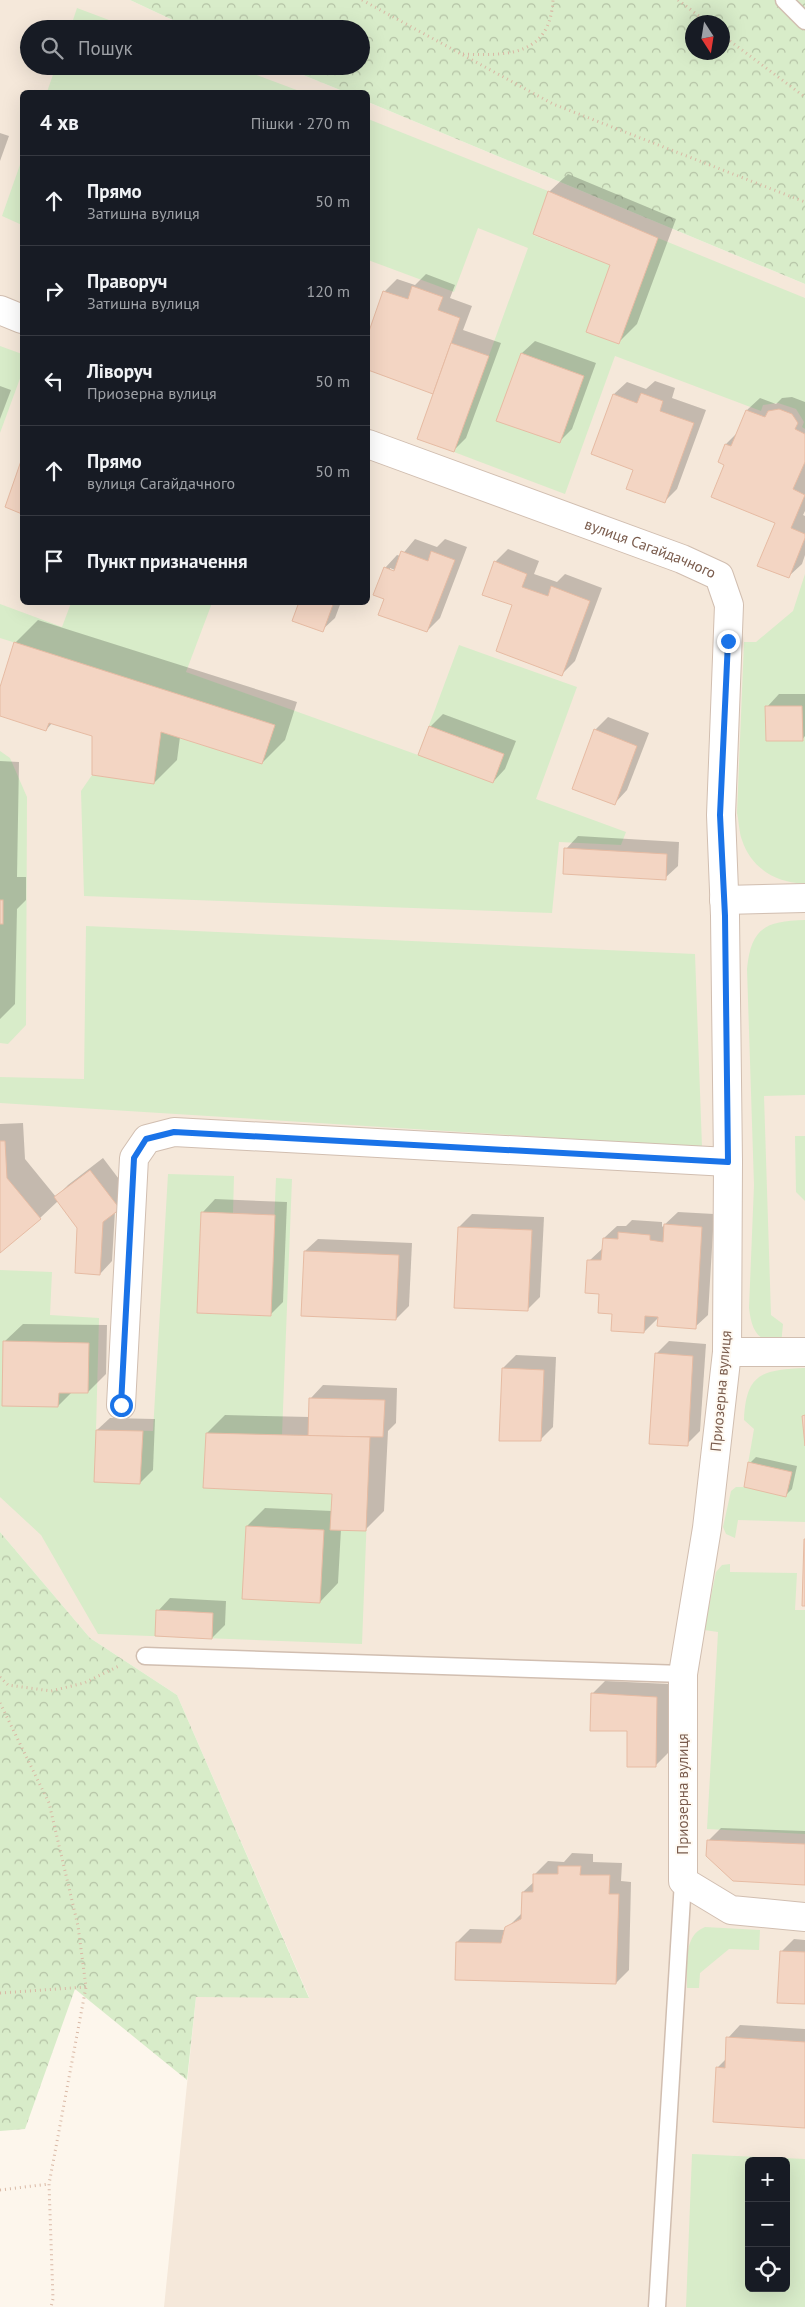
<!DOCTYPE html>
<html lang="uk">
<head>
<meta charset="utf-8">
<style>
	:root { --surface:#171b24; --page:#242831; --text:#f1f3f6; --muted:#9ea1a6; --line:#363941 }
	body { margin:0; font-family:"PT Sans",sans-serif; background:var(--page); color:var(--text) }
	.controls { position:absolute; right:15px; bottom:15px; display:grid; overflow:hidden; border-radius:8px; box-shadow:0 5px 20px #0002 }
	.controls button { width:45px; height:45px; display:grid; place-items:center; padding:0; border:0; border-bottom:1px solid var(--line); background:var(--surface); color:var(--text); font:25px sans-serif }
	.compass { position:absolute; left:685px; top:15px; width:45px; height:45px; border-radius:50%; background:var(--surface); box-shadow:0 5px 20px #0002; rotate:168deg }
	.stop { position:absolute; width:15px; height:15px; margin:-11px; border:4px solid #1a73e8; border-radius:50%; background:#fff }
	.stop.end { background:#1a73e8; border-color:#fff; box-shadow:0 1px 5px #0008 }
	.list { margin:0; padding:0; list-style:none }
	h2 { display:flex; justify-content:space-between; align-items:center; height:65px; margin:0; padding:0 20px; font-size:21px }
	h2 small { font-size:16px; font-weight:400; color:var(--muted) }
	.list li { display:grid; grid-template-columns:32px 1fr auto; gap:15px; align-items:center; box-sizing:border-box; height:90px; padding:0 20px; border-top:1px solid var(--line) }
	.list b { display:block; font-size:19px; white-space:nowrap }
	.list p { margin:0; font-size:16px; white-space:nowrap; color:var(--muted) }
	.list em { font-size:16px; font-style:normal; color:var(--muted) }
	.icon { flex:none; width:28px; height:28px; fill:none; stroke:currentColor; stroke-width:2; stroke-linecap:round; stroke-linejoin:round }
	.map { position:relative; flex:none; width:805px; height:2307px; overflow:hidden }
	.search { position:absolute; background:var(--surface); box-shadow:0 5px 20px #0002; left:20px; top:20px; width:350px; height:55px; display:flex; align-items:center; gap:12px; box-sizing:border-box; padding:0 18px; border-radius:28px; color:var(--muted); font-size:19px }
	.panel { position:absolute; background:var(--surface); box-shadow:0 5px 20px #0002; left:20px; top:90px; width:350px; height:515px; border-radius:8px }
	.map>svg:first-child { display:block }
</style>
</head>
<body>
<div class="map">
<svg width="805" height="2307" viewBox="0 0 805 2307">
	<defs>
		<pattern id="forest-crowns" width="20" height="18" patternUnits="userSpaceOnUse" patternTransform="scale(1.25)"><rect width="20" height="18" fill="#d8ecc9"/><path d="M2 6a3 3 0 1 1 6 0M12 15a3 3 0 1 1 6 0" fill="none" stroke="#b4c2a5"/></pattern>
	</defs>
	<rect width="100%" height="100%" fill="#fdf6ec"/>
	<path fill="#f5e8da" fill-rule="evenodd" d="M0 0H130L192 29H29V66H281L345 92H22V602H368V102L805 284V2307H164L196 1997H309L177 1695 90 1638 0 1532ZM749 2161H786V2288H749Z"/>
	<g fill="#d8ecc9" fill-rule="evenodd">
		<polygon points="77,8 133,29 70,29"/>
		<polygon points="56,66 233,66 302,92 47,92"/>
		<polygon points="368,119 548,191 533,235 610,265 586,332 619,344 658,238 805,298 805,429 802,427 804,422 796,409 778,403 763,405 761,411 615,356 565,494 454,452 528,248 478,228 454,292 368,260"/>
		<polygon points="22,159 22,225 2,216"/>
		<polygon points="0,346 22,354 22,373 0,433"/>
		<path d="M805 574V883C777 884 751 868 742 840 739 832 739 822 737 813L744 642H756L793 611Z"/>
		<polygon points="71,603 212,603 186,672 418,755 459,645 577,687 536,799 626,832 621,845 559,842 552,913 84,896 81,791 92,775 154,784 161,732 262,764 275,725 0,638 0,604 62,627"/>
		<polygon points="0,751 10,758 27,797 26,1025 8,1044 0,1043"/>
		<path d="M805 920V1095L764 1096 771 1315 783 1324 781 1345C757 1340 752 1332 749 1308L754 1185 747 969C751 928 765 921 805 920Z"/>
		<polygon points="86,926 695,954 702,1147 0,1103 0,1077 84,1079"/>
		<polygon points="795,1136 805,1136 805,1201 796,1192"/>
		<polygon points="168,1174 234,1176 233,1213 201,1212 197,1313 270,1316 276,1178 292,1179 282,1435 370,1437 362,1644 98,1634 41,1535 0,1497 0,1270 52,1272 50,1315 99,1318 96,1430 153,1431"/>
		<path d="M805 1368V1522L738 1520 735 1538 726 1534 723 1527 731 1491 736 1487H744L754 1429 744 1420C746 1373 762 1370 805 1368Z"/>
		<polygon points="730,1564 730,1572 797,1573 795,1610 805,1610 805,1834 707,1829 718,1632 704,1630 716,1572 722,1565"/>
		<path d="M705 1927 760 1930 759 1950 729 1949 700 1973 699 1988H687C688 1966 682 1936 705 1927Z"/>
		<path d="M692 2154 805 2159V2307H686ZM749 2161H786V2288H749Z"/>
	</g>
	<g fill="url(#forest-crowns)" fill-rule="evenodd">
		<path d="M130 0H805V284L368 102V92H345L281 66H361V29H192ZM692 22H722V52H692Z"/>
		<polygon points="0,1532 90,1638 177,1695 309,1998 196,1997 187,2080 75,1989 25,2129 0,2131"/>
	</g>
	<g fill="#0003" fill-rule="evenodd">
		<polygon points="0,133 9,136 0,161"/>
		<polygon points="568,174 676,219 637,324 619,342 611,265 549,192"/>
		<polygon points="426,274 455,285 450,298 472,306 463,330 501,343 466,438 454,450 434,393 368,369 368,338 384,292 397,279 415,285"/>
		<polygon points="535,341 596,363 572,429 559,442 498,420 522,353"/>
		<polygon points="655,381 675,388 672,398 706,410 677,489 664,502 635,469 592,453 614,394 627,382 646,389"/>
		<polygon points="0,386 11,390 0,419"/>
		<polygon points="792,397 805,402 805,511 803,515 805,516 805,555 802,564 789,576 776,522 726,464 726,444 738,432 747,410 760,398 776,404 782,398"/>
		<polygon points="22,462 22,512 6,506"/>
		<path d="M415 539 437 547 445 539 467 547 440 618 427 631 385 598V568L397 555 401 556ZM390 568 400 572 390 571Z"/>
		<polygon points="508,549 539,561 534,574 557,582 565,574 602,588 575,661 562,674 514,604 495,562"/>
		<polygon points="301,602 341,602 335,618 322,630"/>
		<polygon points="38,620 297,702 285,740 262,763 180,737 177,760 154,783 93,735 53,722 46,730 0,715 0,691 15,643"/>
		<polygon points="779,694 805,694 805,736 802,740 767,707"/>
		<polygon points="443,714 516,741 505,769 493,782 430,727"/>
		<polygon points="608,717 649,733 627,790 615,803 595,730"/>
		<polygon points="0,761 19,762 17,877 26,877 26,900 17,909 15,1004 0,1019"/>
		<polygon points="578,836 679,842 678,866 665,878 566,849"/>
		<polygon points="23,1123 25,1159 56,1197 68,1185 103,1158 131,1195 115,1211 112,1261 100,1274 78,1227 58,1201 40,1218 0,1251 0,1124"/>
		<polygon points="215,1199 287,1202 283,1302 270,1315 203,1212"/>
		<polygon points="678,1212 714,1214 708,1315 695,1327 659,1317 644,1332 614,1313 600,1293 589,1261 603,1248 604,1238 617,1226 626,1226 632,1220 662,1222 662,1227"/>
		<polygon points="472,1214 544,1217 540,1297 527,1310 459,1227"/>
		<polygon points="318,1239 412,1243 409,1306 396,1319 305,1251"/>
		<polygon points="23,1324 107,1325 106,1374 88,1392 72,1392 58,1406 4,1342"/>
		<polygon points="669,1341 706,1344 700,1431 687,1444 656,1354"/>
		<polygon points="516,1355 556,1357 553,1427 540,1440 503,1368"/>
		<polygon points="323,1385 397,1388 396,1423 388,1431 384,1511 365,1530 341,1529 338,1583 320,1602 247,1526 265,1508 332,1511 333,1493 207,1433 225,1415 310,1417 311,1398"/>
		<polygon points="110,1418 155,1419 153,1470 140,1483 97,1430"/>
		<polygon points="756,1457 797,1466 792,1489 785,1496 750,1463"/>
		<polygon points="170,1598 226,1601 225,1625 212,1638 158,1611"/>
		<polygon points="605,1681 669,1684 668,1753 655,1766 629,1730 592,1694"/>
		<polygon points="721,1828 805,1831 805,1883 708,1841"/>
		<polygon points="572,1853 593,1854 593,1862 622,1863 621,1881 631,1882 629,1970 616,1983 457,1942 470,1929 505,1930 522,1913 523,1892 535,1881 535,1874 548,1861 564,1862"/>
		<polygon points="794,1939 805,1940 805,2003 781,1952"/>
		<polygon points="740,2025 805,2029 805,2126 717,2068 726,2059 728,2038"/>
	</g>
	<g fill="#f3d5c3" stroke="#e6bba3">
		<polygon points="548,191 658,238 619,344 586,332 610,265 533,234"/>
		<polygon points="412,286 443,297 438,310 460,318 433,394 368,370 368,334 383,291 408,299"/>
		<polygon points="451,343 489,356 454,452 417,439"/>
		<polygon points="521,353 584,376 560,443 496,421"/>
		<polygon points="641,393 663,401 660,411 694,423 665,503 626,489 633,470 591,454 613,394 637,403"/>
		<polygon points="779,409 792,414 798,423 795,429 805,434 805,462 793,489 805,495 791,528 805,534 805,538 789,578 757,566 775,523 711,497 724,465 718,462 725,444 731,446 746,410 765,417 768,411"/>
		<polygon points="22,458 22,514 5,507"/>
		<polygon points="401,551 428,561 431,551 455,560 427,632 378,615 384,599 373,595 384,567 394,571"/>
		<polygon points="494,561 527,574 522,587 548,596 551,586 590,601 562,676 496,651 512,605 482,595"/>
		<polygon points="299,602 334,602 323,632 292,621"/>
		<polygon points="14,642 275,725 262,764 161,732 154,784 92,775 92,736 49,723 46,731 0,716 0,687"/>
		<polygon points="765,706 802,706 803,741 766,741"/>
		<polygon points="429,726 504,754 493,783 418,755"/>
		<polygon points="594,729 637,746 615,805 572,789"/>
		<polygon points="564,848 667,854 666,880 563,874"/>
		<rect x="0" y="900" width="3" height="24"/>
		<polygon points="0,1141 5,1141 7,1178 41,1219 0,1253"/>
		<polygon points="90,1170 120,1209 103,1222 100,1275 75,1273 77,1228 54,1197"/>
		<polygon points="201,1212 275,1215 271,1316 197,1313"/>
		<polygon points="664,1224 702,1227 696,1329 657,1326 658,1317 645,1316 644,1333 611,1331 612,1314 598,1313 599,1294 585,1293 587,1260 601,1260 603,1238 618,1239 618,1232 650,1235 650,1240 663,1242"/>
		<polygon points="458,1227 532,1230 528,1311 454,1308"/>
		<polygon points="304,1251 399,1255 396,1320 301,1316"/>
		<polygon points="3,1341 89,1343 88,1393 59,1393 58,1407 2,1406"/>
		<polygon points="655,1353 693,1356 688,1446 649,1444"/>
		<polygon points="502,1368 544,1370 541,1441 499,1441"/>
		<polygon points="309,1398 385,1400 383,1437 308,1436"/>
		<polygon points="805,1415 805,1446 802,1416"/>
		<polygon points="96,1430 143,1431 140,1484 94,1482"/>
		<polygon points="206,1433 370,1437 366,1531 330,1530 332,1494 203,1488"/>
		<polygon points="748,1462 792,1472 786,1497 744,1487"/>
		<polygon points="246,1526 324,1530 320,1603 242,1599"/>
		<polygon points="804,1539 805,1539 805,1606 802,1606"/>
		<polygon points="156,1610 213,1613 212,1639 155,1636"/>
		<polygon points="591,1693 657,1697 656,1767 627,1767 627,1731 590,1731"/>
		<polygon points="707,1840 805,1844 805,1885 733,1881 706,1856"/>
		<polygon points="558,1866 581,1866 580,1875 610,1875 609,1894 619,1894 616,1984 455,1980 456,1942 501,1943 505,1927 521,1919 522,1892 533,1892 533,1874 558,1874"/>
		<polygon points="780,1951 805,1952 805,2004 777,2003"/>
		<polygon points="726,2037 805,2042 805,2128 713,2122 716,2067 725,2068"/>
	</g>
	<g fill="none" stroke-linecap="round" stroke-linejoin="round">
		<defs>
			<g id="service">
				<polyline points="784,0 805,21"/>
				<polyline points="145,1656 683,1674"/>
				<polyline points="657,2307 683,1881"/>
			</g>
			<g id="minor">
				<polyline points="0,310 22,319"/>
				<path id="s1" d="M368 444 682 559 719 576 729 605 721 815 725 916 728 1162 727 1352 707 1528 683 1674V1881L731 1910 805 1917"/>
				<polyline points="724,900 805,898"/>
				<polyline points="727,1352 805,1352"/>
				<polyline points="121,1405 134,1158 147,1139 174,1132 728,1162"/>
			</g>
		</defs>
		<use href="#service" stroke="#d1beb0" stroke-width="19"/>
		<use href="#minor" stroke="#d1beb0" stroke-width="30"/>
		<g stroke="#d9b8a5" stroke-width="3" stroke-dasharray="1 4" stroke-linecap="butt">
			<polyline points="362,0 553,104 805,202"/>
			<polyline points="678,0 707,22"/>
			<polyline points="722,35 805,97"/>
			<path d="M463 54C507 56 550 56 553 0"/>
			<polyline points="0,1677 8,1685 51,1691 84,1683 121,1665"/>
			<polyline points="0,1703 49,1803 78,1926 86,1987 49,2184 53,2299 51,2307"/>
			<polyline points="0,1993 86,1987"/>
			<polyline points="0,2190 49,2184"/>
		</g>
		<use href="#service" stroke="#fff" stroke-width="16"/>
		<use href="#minor" stroke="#fff" stroke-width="28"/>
	</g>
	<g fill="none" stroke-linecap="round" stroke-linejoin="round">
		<polyline stroke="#1a73e8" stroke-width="6" points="121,1405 134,1158 146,1139 174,1132 728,1162 725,916 720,815 728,641"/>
	</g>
	<g text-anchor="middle" stroke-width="4" stroke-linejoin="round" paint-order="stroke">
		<g font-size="15" fill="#7a5c4d" stroke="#fffaf3">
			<text dy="5" stroke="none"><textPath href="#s1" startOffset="301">вулиця Сагайдачного</textPath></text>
			<text transform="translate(721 1391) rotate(-85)" y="5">Приозерна вулиця</text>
			<text transform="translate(683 1794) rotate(-90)" y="5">Приозерна вулиця</text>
		</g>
	</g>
</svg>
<div class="controls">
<button>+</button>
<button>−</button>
<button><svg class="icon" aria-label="locate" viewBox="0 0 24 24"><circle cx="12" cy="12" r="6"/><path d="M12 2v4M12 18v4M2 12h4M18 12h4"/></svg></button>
</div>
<svg class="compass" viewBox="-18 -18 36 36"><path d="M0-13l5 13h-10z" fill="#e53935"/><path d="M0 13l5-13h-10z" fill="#9ea1a6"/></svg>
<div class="stop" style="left:121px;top:1405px"></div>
<div class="stop end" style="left:728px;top:641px"></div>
<div class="search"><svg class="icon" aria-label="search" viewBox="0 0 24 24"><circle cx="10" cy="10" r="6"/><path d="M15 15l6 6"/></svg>Пошук</div>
<section class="panel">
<h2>4 хв<small>Пішки · 270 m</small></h2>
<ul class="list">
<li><svg class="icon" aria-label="ahead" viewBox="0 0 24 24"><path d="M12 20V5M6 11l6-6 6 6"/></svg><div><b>Прямо</b><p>Затишна вулиця</p></div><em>50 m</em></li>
<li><svg class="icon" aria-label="right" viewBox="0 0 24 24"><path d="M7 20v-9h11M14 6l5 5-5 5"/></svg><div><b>Праворуч</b><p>Затишна вулиця</p></div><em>120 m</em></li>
<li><svg class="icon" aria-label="left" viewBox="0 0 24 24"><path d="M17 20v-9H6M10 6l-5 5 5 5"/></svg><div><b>Ліворуч</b><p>Приозерна вулиця</p></div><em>50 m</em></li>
<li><svg class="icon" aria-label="ahead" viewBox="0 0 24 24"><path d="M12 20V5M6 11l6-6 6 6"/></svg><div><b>Прямо</b><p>вулиця Сагайдачного</p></div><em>50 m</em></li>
<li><svg class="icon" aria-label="arrive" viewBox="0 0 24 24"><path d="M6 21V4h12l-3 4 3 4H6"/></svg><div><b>Пункт призначення</b></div></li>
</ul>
</section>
</div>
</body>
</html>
